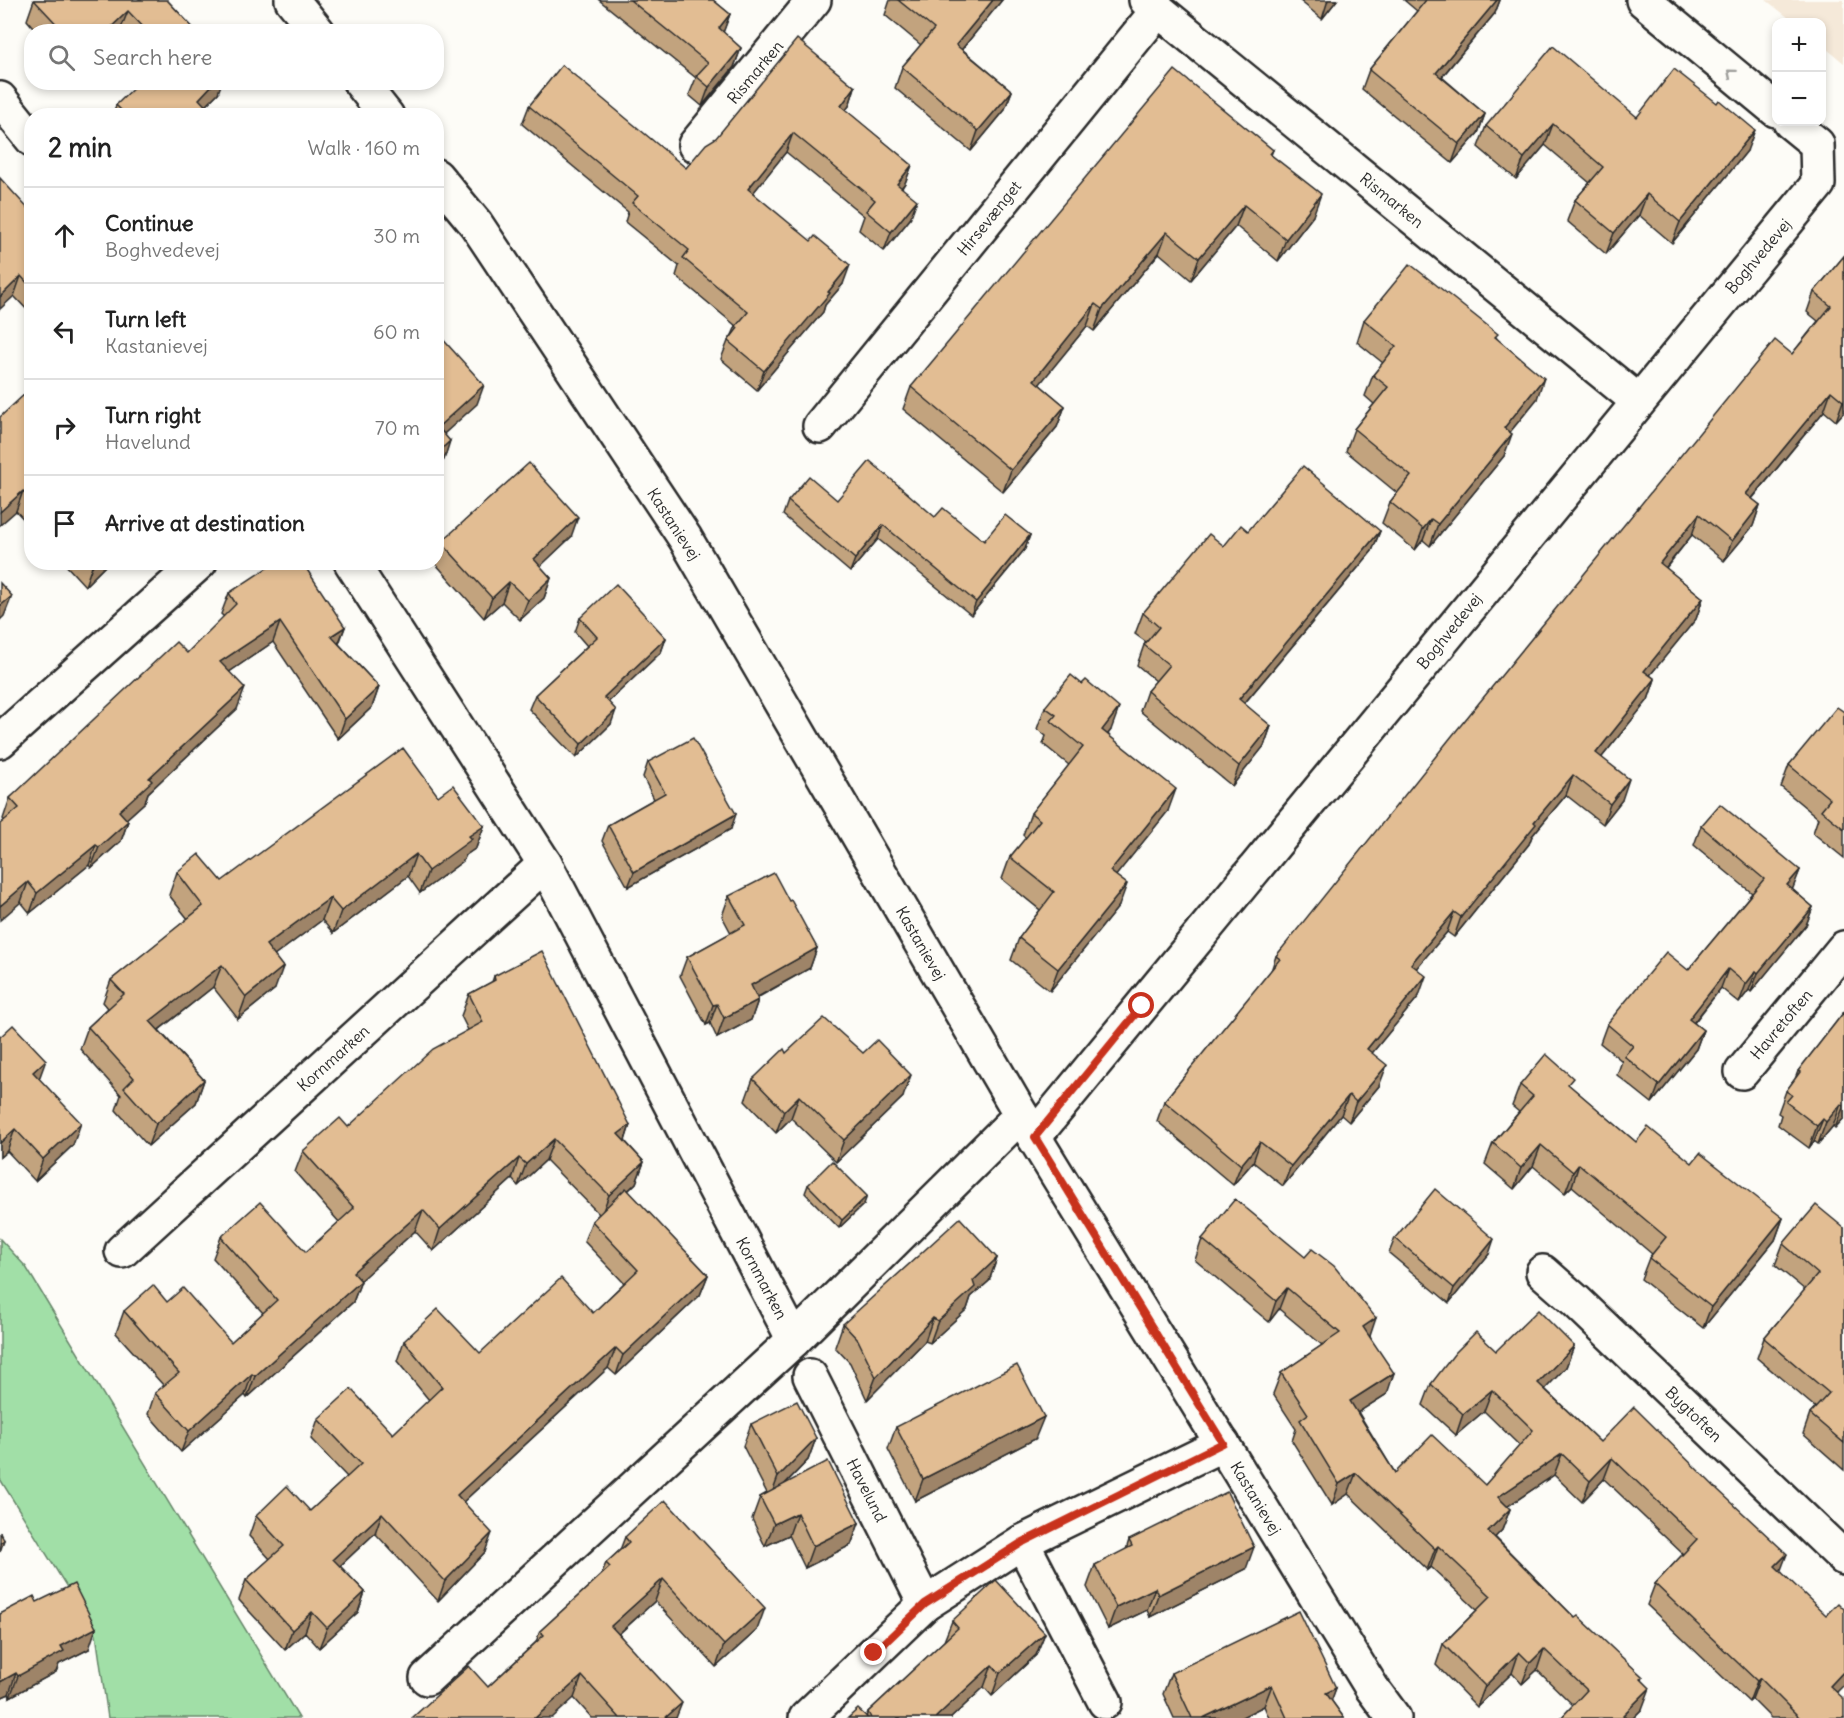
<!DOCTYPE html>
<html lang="en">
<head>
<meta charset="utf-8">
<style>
	:root { --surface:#fff; --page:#f6f6f6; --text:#222; --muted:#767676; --line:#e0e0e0 }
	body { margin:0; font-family:Delius,sans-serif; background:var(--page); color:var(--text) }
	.controls { position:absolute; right:18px; top:18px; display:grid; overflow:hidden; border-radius:12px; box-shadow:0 3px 9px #0003 }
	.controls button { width:54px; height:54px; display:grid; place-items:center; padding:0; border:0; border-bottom:2px solid var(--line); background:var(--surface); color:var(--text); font:30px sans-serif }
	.stop { position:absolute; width:18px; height:18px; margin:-14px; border:4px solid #c8321e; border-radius:50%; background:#fff }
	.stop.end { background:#c8321e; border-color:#fff; box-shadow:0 2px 6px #0008 }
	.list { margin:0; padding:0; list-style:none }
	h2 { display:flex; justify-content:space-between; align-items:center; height:78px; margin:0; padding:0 24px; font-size:26px }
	h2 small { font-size:20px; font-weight:400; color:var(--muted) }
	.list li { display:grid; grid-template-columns:39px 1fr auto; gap:18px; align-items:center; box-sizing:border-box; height:96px; padding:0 24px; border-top:2px solid var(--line) }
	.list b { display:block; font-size:22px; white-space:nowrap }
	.list p { margin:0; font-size:20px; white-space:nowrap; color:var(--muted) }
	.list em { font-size:20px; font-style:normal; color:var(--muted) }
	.icon { flex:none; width:33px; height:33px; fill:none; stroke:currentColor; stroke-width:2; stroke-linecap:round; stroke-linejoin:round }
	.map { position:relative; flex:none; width:1844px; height:1718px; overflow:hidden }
	.search { position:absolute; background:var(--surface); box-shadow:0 3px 9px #0003; left:24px; top:24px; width:420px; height:66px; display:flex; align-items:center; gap:15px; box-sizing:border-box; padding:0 21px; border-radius:24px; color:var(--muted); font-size:22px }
	.panel { position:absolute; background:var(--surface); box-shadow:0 3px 9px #0003; left:24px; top:108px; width:420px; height:462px; border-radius:24px }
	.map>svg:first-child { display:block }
</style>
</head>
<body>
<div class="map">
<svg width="1844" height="1718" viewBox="0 0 1844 1718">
	<rect width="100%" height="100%" fill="#fdfcf7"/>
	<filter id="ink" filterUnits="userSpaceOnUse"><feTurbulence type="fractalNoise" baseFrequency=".0167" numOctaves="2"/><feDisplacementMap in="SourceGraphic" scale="12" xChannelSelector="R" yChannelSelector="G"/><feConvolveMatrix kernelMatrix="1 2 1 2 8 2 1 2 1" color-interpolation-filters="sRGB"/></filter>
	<g filter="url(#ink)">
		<polygon fill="#f5e9d9" points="1766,0 1844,0 1844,63 1822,45 1822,22 1794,22"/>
		<polygon fill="#a1dfa7" stroke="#668569" stroke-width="1.5" points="0,1239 26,1267 299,1718 108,1718 96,1634 0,1479"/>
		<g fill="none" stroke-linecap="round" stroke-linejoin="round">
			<defs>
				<g id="street">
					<polyline points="292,0 318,32"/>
					<polyline points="1146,0 1638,401"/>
					<polyline points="1643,0 1776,110"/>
					<polyline points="360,82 387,116"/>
					<polyline points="0,99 32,139"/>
					<polyline points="695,145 814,0"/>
					<polyline points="436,176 476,224 685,538 1034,1137 1372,1688 1394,1718"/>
					<polyline points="820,426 1158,10"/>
					<polyline points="351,562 545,864 794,1340"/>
					<polyline points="0,741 200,562"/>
					<polyline points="1742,1072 1844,948"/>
					<polyline points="1034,1137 1818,184 1817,144 1790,122"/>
					<polyline points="122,1251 545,864"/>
					<polyline points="1543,1272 1576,1301 1844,1558"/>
					<polyline points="810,1376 925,1604"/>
					<polyline points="1022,1542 1105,1702"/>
					<polyline points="427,1678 794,1340 1021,1115"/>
					<polyline points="806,1718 925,1604 1022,1542 1223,1444"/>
				</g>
			</defs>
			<use href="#street" stroke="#2b2b2b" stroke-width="38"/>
			<use href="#street" stroke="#fdfcf7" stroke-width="33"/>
		</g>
		<g fill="#c2a37e" stroke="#2b2b2b" stroke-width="1.5">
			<polygon points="34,0 167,0 197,32 37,32 27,20"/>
			<polygon points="599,0 713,0 730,14 723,32 741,48 734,67 702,106 689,95 696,78"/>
			<polygon points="890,0 1002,0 962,49 1012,91 1004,111 971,151 895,88 902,67 921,45 885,15"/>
			<polygon points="1299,0 1337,0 1322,19"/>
			<polygon points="1404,0 1500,0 1495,13 1442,77 1485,114 1478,133 1452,163 1362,89 1369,70 1417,11"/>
			<polygon points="855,87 849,106 845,110 912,165 905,183 902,188 910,219 884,251 859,230 864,216 786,152 753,193 843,284 825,305 823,312 757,390 721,359 728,341 732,335 736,326 676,276 679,266 625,222 628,212 522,124 529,106 686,168"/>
			<polygon points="218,93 205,106 213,116 113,116 116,105"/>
			<polygon points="1637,117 1747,151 1672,243 1639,215 1606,254 1567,221 1575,200 1590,183 1545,145 1516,179 1478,147 1486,126"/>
			<polygon points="1273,150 1271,155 1313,216 1278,261 1236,226 1191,280 1159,253 1094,331 1087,326 1039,384 1065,406 1057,427 1003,492 903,409 911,387"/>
			<polygon points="32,213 32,315 14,296"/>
			<polygon points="1844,256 1844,412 1836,421 1824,411 1752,499 1760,505 1753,526 1724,561 1692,535 1666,568 1703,598 1696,619 1650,675 1655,679 1648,700 1602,757 1622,800 1603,824 1566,795 1532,836 1529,844 1454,937 1447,932 1416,968 1419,996 1372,1053 1379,1086 1349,1122 1341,1115 1283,1186 1253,1162 1233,1185 1157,1121 1164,1101 1271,971 1276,956 1792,354 1818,321 1807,312 1814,292"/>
			<polygon points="1364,320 1496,337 1537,399 1510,432 1504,456 1430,546 1423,540 1415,550 1382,523 1390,502 1397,493 1346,451 1354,429 1374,404 1365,396 1373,375 1383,363 1357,342"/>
			<polygon points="32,396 32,528 16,511"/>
			<polygon points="837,500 935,517 984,541 1030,535 1025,549 971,615 878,539 850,572 783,515 788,501"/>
			<polygon points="1248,531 1380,531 1372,551 1244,704 1271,726 1264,746 1232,786 1140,711 1147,691 1156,681 1137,665 1144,645 1146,642 1135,634 1143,613 1224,546"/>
			<polygon points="571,537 540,566 551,578 544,598 520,620 502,602 484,618 434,562 436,562 436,554 441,542"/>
			<polygon points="63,562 109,562 85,586"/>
			<polygon points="229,593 345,627 339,644 379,687 372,707 338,739 273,642 229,672 237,709 148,793 145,802 126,819 128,821 121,841 91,868 89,865 30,913 21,902 4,820 3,819 10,798 187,653 224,617 221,614"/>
			<polygon points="580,618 666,638 661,652 608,702 611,724 576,758 529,709 535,695 587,646 575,632"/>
			<polygon points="1045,707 1111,730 1108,734 1168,811 1116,875 1119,906 1050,991 1011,960 1019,938 1040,910 1002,879 1010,857 1026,838 1023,835 1031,813 1069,765 1043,744 1046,736 1037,729"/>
			<polygon points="1844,712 1844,858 1813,833 1818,818 1781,787 1789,765"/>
			<polygon points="648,762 731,829 628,887 602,841 608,825 654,799 643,777"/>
			<polygon points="484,826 476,848 466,855 463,861 420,893 408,876 333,933 322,920 274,956 275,989 238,1019 213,987 159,1030 204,1080 196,1103 148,1146 116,1110 121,1095 80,1049 88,1027 108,1008 103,1002 111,980 188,919 169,895 177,872 222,881"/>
			<polygon points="1701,826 1800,870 1792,889 1813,907 1806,925 1751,992 1749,990 1739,1003 1721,988 1694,1023 1703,1030 1696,1049 1652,1103 1617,1075 1622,1061 1600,1043 1607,1024 1688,970 1752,893 1694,845"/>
			<polygon points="729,896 789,901 817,948 810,968 757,998 758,1000 751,1020 717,1038 710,1023 706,1025 680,976 687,957 731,933 722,916"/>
			<polygon points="494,976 630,1125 625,1141 644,1162 636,1183 628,1191 708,1275 700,1295 616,1375 608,1368 463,1502 485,1552 438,1601 375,1533 340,1566 365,1592 358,1612 319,1648 305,1632 285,1650 239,1600 246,1580 270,1559 249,1536 256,1516 310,1511 347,1477 311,1439 318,1419 393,1434 429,1400 397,1361 404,1341 480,1353 593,1313 624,1283 584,1241 592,1221 599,1214 546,1160 518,1186 512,1179 433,1251 415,1231 360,1280 361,1281 353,1302 247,1398 245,1395 181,1452 148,1414 155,1393 164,1386 116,1333 124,1311 167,1302 231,1342 263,1313 213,1258 221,1237 306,1252 339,1222 295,1172 303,1151 348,1127 468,1030 461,1016 469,994 492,982"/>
			<polygon points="1844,1012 1844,1118 1835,1128 1833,1126 1818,1144 1814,1141 1809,1148 1778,1125 1781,1115 1778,1113 1786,1091 1795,1079 1798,1071"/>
			<polygon points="0,1037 39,1079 73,1145 35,1181 7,1151 0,1157"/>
			<polygon points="786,1053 903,1097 836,1162 791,1118 776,1133 745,1101 753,1079"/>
			<polygon points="1520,1085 1570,1086 1636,1142 1692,1163 1783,1218 1775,1240 1703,1328 1641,1279 1649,1258 1652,1254 1572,1186 1565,1193 1533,1166 1514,1189 1485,1164 1493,1143 1519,1112 1512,1106"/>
			<polygon points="808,1185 864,1204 839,1228 805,1193"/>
			<polygon points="1844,1228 1844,1470 1803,1434 1810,1414 1816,1408 1757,1358 1764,1338 1805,1290 1775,1265 1783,1244"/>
			<polygon points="1395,1238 1489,1254 1449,1303 1389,1253"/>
			<polygon points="1202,1239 1370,1336 1387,1394 1358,1412 1395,1473 1485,1485 1520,1446 1484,1411 1456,1435 1423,1405 1431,1384 1496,1351 1574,1346 1566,1367 1545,1389 1600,1442 1781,1571 1836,1692 1844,1718 1771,1718 1752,1699 1749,1702 1647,1605 1655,1584 1683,1554 1604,1479 1582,1502 1554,1475 1507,1507 1510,1509 1502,1530 1495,1537 1575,1618 1643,1677 1642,1681 1642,1709 1633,1718 1561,1718 1573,1705 1537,1670 1522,1684 1512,1673 1477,1707 1436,1665 1443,1644 1477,1610 1431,1567 1427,1570 1348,1494 1332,1505 1292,1441 1296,1429 1273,1394 1281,1373 1322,1345 1279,1309 1269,1322 1195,1260"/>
			<polygon points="997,1258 989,1281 971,1297 967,1309 930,1343 925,1341 867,1400 850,1363 835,1347 843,1324"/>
			<polygon points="751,1424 816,1438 808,1460 786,1483 859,1523 851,1545 805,1568 789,1535 765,1546 752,1519 760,1497 767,1493 743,1446"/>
			<polygon points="896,1427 1035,1439 915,1501 888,1449"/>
			<polygon points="625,1537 757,1630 716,1667 655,1601 619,1634 676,1718 592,1718 574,1698 488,1687 536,1642 540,1631 601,1575 606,1563 620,1550"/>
			<polygon points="1129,1540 1246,1569 1150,1617 1147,1610 1108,1629 1087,1587 1095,1565 1126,1550"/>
			<polygon points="37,1602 89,1649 59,1664 56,1672 10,1697 9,1694 0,1698 0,1614"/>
			<polygon points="952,1621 1045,1633 1036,1655 992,1696 984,1687 951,1718 848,1718 866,1717 868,1712 944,1641"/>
			<polygon points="1171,1673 1336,1688 1331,1700 1344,1718 1269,1718 1264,1706 1240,1718 1174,1718 1163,1694"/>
		</g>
		<g fill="#9e8467" stroke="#2b2b2b" stroke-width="1.5">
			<polygon points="993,0 1002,0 949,65 956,45"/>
			<polygon points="1328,0 1337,0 1322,19"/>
			<polygon points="1497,0 1500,0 1495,13 1429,92 1436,73"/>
			<polygon points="128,11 120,31 106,32"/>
			<polygon points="730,14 723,33 719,28"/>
			<polygon points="741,48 734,67 702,106 709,87"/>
			<polygon points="215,82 222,82 218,93 195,116 199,99"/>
			<polygon points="855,87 849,106 834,125 841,106"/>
			<polygon points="1012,91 1004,111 971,151 978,131"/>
			<polygon points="1485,114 1478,133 1452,163 1459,144"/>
			<polygon points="1553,124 1545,145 1516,179 1524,158"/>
			<polygon points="1755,130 1747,151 1672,243 1680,222"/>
			<polygon points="793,133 786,152 741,208 748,189"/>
			<polygon points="912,165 905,183 890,202 897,184"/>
			<polygon points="1321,194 1313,216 1278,261 1286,239"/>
			<polygon points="1647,194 1639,215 1606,254 1614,233"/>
			<polygon points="917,200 910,219 884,251 891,232"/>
			<polygon points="1244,205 1236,226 1191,280 1199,258"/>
			<polygon points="1167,232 1159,253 1094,331 1102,309"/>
			<polygon points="850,265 843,284 825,305 823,312 757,390 764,371"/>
			<polygon points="21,276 14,296 0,309 0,297"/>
			<polygon points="1095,304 1087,326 1026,401 1034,380"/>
			<polygon points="1544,378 1537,399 1496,449 1504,428"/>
			<polygon points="484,385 477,404 436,441 438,427"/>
			<polygon points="1831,391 1824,411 1739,514 1746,494"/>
			<polygon points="1844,400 1844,412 1836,421 1843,401"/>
			<polygon points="1065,406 1057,427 1003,492 1011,470"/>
			<polygon points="1512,434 1504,456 1430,546 1438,524"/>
			<polygon points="450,441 444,460 436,466 436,454"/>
			<polygon points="23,491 16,511 0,525 0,512"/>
			<polygon points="1760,505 1753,526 1724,561 1732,541"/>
			<polygon points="1699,514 1692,535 1653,583 1660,563"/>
			<polygon points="578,517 571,537 527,579 534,559"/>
			<polygon points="1431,519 1423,540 1415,550 1423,529"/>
			<polygon points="883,525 878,539 850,572 855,559"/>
			<polygon points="1380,531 1372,551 1231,719 1239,699"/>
			<polygon points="1030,535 1025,549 971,615 976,602"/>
			<polygon points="96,562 109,562 85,586 92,566"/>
			<polygon points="551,578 544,598 520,620 528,600"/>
			<polygon points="509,582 502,602 484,618 492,598"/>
			<polygon points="12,596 4,616 0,620 0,606"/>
			<polygon points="1703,598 1696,619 1637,691 1644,671"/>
			<polygon points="280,622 273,642 213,683 220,662"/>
			<polygon points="345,627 337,647 331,636"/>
			<polygon points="666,638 661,652 599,711 604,697"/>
			<polygon points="1655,679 1648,700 1589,773 1596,753"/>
			<polygon points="379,687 372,707 338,739 345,719"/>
			<polygon points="245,688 237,709 148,793 145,802 112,832 119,811 149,778"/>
			<polygon points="1119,708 1111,730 1094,752 1102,730"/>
			<polygon points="616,710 611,724 576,758 581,744"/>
			<polygon points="1271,726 1264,746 1232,786 1239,766"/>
			<polygon points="1573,775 1566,795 1532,836 1529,844 1454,937 1461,917 1534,822"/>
			<polygon points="1629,779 1622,800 1603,824 1610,804"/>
			<polygon points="1176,789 1168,811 1102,893 1110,871"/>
			<polygon points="736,814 731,829 628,887 634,872"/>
			<polygon points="128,821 121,841 91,868 99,847"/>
			<polygon points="484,826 476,848 466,855 463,861 420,893 428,871 469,836"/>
			<polygon points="96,845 89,865 30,913 37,893"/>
			<polygon points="416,854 408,876 333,933 341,911"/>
			<polygon points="1800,870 1793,888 1780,904 1787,885"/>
			<polygon points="28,882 21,902 0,920 0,906"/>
			<polygon points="1127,884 1119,906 1050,991 1058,969"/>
			<polygon points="330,898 322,920 258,968 266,945"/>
			<polygon points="1813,907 1806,925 1751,992 1758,973"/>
			<polygon points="1454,912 1447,932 1403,984 1411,964"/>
			<polygon points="817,948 810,968 743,1005 751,985"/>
			<polygon points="222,965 213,987 142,1043 150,1021"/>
			<polygon points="283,967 275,989 238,1019 246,997"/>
			<polygon points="1728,969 1721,988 1682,1037 1689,1019"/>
			<polygon points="1756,971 1749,990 1739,1003 1746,984"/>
			<polygon points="1426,976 1419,996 1359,1069 1367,1049"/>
			<polygon points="758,1000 751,1020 717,1038 724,1018"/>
			<polygon points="717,1004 710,1023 706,1025 713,1005"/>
			<polygon points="1703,1030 1696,1049 1652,1103 1659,1085"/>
			<polygon points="46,1060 38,1082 33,1072"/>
			<polygon points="1387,1065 1379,1086 1349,1122 1356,1102"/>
			<polygon points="911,1075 903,1097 836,1162 844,1140"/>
			<polygon points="204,1080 196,1103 148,1146 156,1124"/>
			<polygon points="1349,1095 1341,1115 1283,1186 1291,1166"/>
			<polygon points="799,1096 791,1118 776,1133 784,1111"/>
			<polygon points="1841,1104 1833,1126 1818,1144 1826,1122"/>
			<polygon points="1844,1105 1844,1118 1835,1128"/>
			<polygon points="1823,1119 1814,1141 1809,1148 1817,1126"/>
			<polygon points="81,1123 73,1145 35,1181 43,1159"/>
			<polygon points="630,1125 623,1146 618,1134"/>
			<polygon points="15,1129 7,1151 0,1157 0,1143"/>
			<polygon points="554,1139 546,1160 518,1186 526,1164"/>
			<polygon points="1260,1142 1253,1162 1233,1185 1241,1165"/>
			<polygon points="1541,1145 1533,1166 1514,1189 1521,1168"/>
			<polygon points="519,1158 512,1179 433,1251 440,1229"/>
			<polygon points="644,1162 636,1183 601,1216 609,1195"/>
			<polygon points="1579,1164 1572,1186 1565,1193 1573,1172"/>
			<polygon points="867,1196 864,1204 839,1228 842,1220"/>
			<polygon points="423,1210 415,1231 345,1294 353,1272"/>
			<polygon points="1783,1218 1775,1240 1703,1328 1711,1307"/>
			<polygon points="1494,1239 1489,1254 1449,1303 1454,1288"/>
			<polygon points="997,1258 989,1281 971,1297 967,1309 930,1343 938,1321 973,1281"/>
			<polygon points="708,1275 700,1295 616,1375 623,1355"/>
			<polygon points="361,1281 353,1302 247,1398 255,1376"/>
			<polygon points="1287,1288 1279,1309 1269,1322 1276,1301"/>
			<polygon points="933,1318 925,1341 867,1400 876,1377"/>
			<polygon points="1376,1318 1369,1339 1363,1327"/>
			<polygon points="1574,1346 1566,1367 1531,1404 1538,1383"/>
			<polygon points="616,1348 608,1368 449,1515 457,1495"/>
			<polygon points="1394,1373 1387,1394 1343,1422 1350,1401"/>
			<polygon points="252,1374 245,1395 181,1452 189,1431"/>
			<polygon points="1492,1390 1484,1411 1456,1435 1463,1414"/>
			<polygon points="1044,1417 1035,1439 915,1501 923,1479"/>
			<polygon points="816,1438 808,1460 770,1499 778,1477"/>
			<polygon points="1562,1454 1554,1475 1490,1518 1498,1497"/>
			<polygon points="1612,1458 1604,1479 1582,1502 1590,1481"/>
			<polygon points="1356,1473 1348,1494 1332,1505 1339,1484"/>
			<polygon points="1510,1509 1502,1530 1481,1552 1488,1531"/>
			<polygon points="382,1513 375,1533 326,1579 333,1559"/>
			<polygon points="797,1513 789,1535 765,1546 774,1524"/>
			<polygon points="859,1523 851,1545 805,1568 813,1546"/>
			<polygon points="492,1533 485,1552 438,1601 445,1581"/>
			<polygon points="4,1540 0,1552 0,1543"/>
			<polygon points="1438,1546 1431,1567 1427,1570 1435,1549"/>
			<polygon points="1254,1547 1246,1569 1150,1617 1158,1595"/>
			<polygon points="1787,1554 1779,1575 1775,1566"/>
			<polygon points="663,1579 655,1601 603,1648 611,1626"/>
			<polygon points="1155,1588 1147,1610 1108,1629 1116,1607"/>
			<polygon points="365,1592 358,1612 319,1648 327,1628"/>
			<polygon points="765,1608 757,1630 716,1667 724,1645"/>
			<polygon points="312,1612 305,1632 285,1650 292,1630"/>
			<polygon points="96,1628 89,1649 59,1664 56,1672 10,1697 18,1676 61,1646"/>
			<polygon points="1045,1633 1036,1655 992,1696 1000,1673"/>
			<polygon points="1544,1649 1537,1670 1522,1684 1530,1663"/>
			<polygon points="1519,1652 1512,1673 1477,1707 1485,1686"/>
			<polygon points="992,1665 984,1687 951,1718 935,1718"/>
			<polygon points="1844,1671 1844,1685 1822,1707 1830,1686"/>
			<polygon points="16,1673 9,1694 0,1698 0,1682"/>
			<polygon points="582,1676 574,1698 552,1718 535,1718"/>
			<polygon points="1760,1678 1752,1699 1749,1702 1757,1681"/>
			<polygon points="1272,1685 1264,1706 1240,1718 1203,1718"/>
			<polygon points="1336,1688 1328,1710 1326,1693"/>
			<polygon points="1650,1688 1642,1709 1633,1718 1622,1718 1623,1715"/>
			<polygon points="682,1703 676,1718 665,1718"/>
		</g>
		<g fill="#e2bd93" stroke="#2b2b2b" stroke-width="1.5">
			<polygon points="34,0 167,0 197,32 148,32 128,11 106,32 64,32"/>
			<polygon points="630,0 713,0 730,14 719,28 741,48 709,87 696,76 708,63"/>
			<polygon points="898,0 993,0 956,45 1012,91 978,131 902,67 934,29"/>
			<polygon points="1426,0 1497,0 1436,73 1485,114 1459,144 1369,70"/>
			<polygon points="797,39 855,87 841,106 912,165 897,184 917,200 891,232 866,211 875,200 793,133 748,189 811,241 815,236 850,265 828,292 830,293 764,371 728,341 738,328 736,326 748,312 683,258 689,250 632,203 638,196 529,106 562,65 686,168 706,144 716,138"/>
			<polygon points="1553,46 1637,117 1674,69 1717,103 1719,100 1755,130 1680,222 1647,194 1614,233 1575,200 1603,167 1553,124 1524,158 1486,126"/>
			<polygon points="1175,70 1273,150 1270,154 1321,194 1286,239 1244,205 1199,258 1167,232 1102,309 1095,304 1034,380 1065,406 1011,470 911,387"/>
			<polygon points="140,82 215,82 199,99 213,114 212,116 127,116 116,105"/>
			<polygon points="0,178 32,213 32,288 21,276 0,297"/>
			<polygon points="1844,256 1844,400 1843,401 1831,391 1746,494 1760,505 1732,541 1699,514 1660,563 1703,598 1644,671 1655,679 1596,753 1629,779 1610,804 1573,775 1534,822 1536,824 1461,917 1454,912 1411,964 1426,976 1367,1049 1387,1065 1356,1102 1349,1095 1291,1166 1260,1142 1241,1165 1164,1101 1280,959 1276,956 1452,736 1775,340 1792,354 1831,306 1814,292"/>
			<polygon points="1410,264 1498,334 1495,337 1544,378 1504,428 1512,434 1438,524 1431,519 1423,529 1390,502 1411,476 1354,429 1388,387 1373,375 1396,346 1364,320"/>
			<polygon points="439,335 484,385 438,427 450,441 436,454 436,337"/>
			<polygon points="27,392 32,396 32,501 23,491 0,512 0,417"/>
			<polygon points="870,461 935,517 943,508 984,541 1005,515 1030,535 976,602 883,525 855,559 788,501 809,476 837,500"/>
			<polygon points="529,463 578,517 534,559 551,578 528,600 509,582 492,598 441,542"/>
			<polygon points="1303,466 1380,531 1239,699 1271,726 1239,766 1147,691 1169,665 1144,645 1159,627 1143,613 1209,534 1224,546 1241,525 1248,531"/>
			<polygon points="89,562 96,562 92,566"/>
			<polygon points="276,562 302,562 345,627 331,636 379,687 345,719 280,622 220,662 245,688 149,778 152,781 119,811 128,821 99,847 96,845 37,893 28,882 0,906 0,824 19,808 10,798 176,642 187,653 236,604 229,593"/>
			<polygon points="0,583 12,596 0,606"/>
			<polygon points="616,584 666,638 604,697 616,710 581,744 535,695 597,637 580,618"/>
			<polygon points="1071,675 1082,684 1086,680 1119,708 1102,730 1176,789 1110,871 1127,884 1058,969 1019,938 1054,892 1010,857 1040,820 1031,813 1083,747 1051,721 1056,715 1045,707"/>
			<polygon points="1837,707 1844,712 1844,829 1821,810 1830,799 1789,765"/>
			<polygon points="693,738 736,814 634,872 608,825 665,793 648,762"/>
			<polygon points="403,748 438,796 453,785 484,826 469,836 472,839 428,871 416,854 341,911 330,898 266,945 283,967 246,997 222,965 150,1021 204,1080 156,1124 124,1088 134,1078 88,1027 124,994 111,980 203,906 177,872 199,854 222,881"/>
			<polygon points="1720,804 1800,870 1787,885 1813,907 1758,973 1756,971 1746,984 1728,969 1689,1019 1703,1030 1659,1085 1624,1056 1633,1046 1607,1024 1666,952 1688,970 1764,879 1701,826"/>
			<polygon points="774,873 789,901 791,900 817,948 751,985 758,1000 724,1018 717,1004 713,1005 687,957 745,925 729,896"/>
			<polygon points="542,951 630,1125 618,1134 644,1162 609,1195 554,1139 526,1164 519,1158 440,1229 423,1210 353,1272 361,1281 255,1376 252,1374 189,1431 155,1393 179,1373 124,1311 153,1285 167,1302 183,1288 231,1342 277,1300 221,1237 260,1202 306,1252 354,1208 303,1151 340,1118 348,1127 433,1049 483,1022 469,994 495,980 494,976"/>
			<polygon points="1844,1012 1844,1105 1841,1104 1826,1122 1823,1119 1817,1126 1786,1102 1792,1095 1786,1091 1800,1072 1798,1071"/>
			<polygon points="824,1018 863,1053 877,1040 911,1075 844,1140 799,1096 784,1111 753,1079 784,1049 786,1053"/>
			<polygon points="13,1025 46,1060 33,1072 81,1123 43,1159 15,1129 0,1143 0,1037"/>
			<polygon points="1546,1054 1573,1078 1568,1084 1636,1142 1648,1127 1692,1163 1700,1153 1783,1218 1711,1307 1649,1258 1666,1237 1579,1164 1573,1172 1541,1145 1521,1168 1493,1143 1533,1096 1520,1085"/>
			<polygon points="832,1161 867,1196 842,1220 808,1185"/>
			<polygon points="626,1188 708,1275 623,1355 616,1348 457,1495 492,1533 445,1581 382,1513 333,1559 365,1592 327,1628 312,1612 292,1630 246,1580 284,1546 256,1516 287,1486 310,1511 361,1464 318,1419 351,1389 393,1434 442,1387 404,1341 438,1309 480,1353 561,1278 593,1313 638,1270 592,1221"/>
			<polygon points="1435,1189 1494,1239 1454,1288 1395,1238"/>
			<polygon points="1235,1199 1305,1257 1312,1249 1334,1266 1376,1318 1363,1327 1394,1373 1350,1401 1395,1473 1432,1435 1485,1485 1533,1430 1492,1390 1463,1414 1431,1384 1455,1353 1476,1332 1496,1351 1538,1310 1574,1346 1538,1383 1600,1442 1634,1407 1717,1489 1787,1554 1775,1566 1826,1615 1838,1603 1844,1609 1844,1671 1830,1686 1844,1699 1844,1718 1800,1718 1760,1678 1757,1681 1655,1584 1697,1539 1612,1458 1590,1481 1562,1454 1498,1497 1510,1509 1488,1531 1575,1618 1578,1616 1643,1677 1641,1679 1650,1688 1623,1715 1626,1718 1561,1718 1587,1690 1544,1649 1530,1663 1519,1652 1485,1686 1443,1644 1491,1596 1438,1546 1435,1549 1356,1473 1339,1484 1300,1420 1308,1414 1281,1373 1340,1333 1287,1288 1276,1301 1202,1239"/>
			<polygon points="1816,1205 1844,1228 1844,1443 1810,1414 1829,1393 1764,1338 1818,1274 1783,1244"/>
			<polygon points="960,1218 997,1258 973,1281 975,1287 938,1321 933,1318 876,1377 858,1340 843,1324"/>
			<polygon points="1017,1365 1044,1417 923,1479 896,1427"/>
			<polygon points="797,1401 816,1438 778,1477 751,1424"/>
			<polygon points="828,1461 859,1523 813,1546 797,1513 774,1524 760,1497"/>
			<polygon points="1227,1492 1254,1547 1158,1595 1155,1588 1116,1607 1095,1565 1132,1546 1129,1540"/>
			<polygon points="665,1500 765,1608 724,1645 663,1579 611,1626 682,1703 665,1718 620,1718 582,1676 535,1718 412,1718 469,1666 488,1687 544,1635 540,1631 610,1567 606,1563 629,1542 625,1537"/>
			<polygon points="0,1532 4,1540 0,1543"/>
			<polygon points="996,1580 1045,1633 1000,1673 992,1665 935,1718 871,1718 868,1712 958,1628 952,1621"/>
			<polygon points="74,1584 96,1628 61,1646 64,1651 18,1676 16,1673 0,1682 0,1614 34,1596 37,1602"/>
			<polygon points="1299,1611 1336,1688 1326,1693 1344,1718 1287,1718 1272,1685 1203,1718 1192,1718 1171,1673"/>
			<polygon points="858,1709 868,1718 848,1718"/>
		</g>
		<defs><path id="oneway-chevron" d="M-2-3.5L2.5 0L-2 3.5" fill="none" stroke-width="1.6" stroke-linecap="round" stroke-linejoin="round" transform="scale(1.5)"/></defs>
		<use stroke="#9e9e9b" href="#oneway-chevron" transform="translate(1731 73) rotate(-140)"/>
	</g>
	<g fill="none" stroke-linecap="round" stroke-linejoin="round" filter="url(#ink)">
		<polyline stroke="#c8321e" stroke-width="8" points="874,1653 925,1604 1023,1542 1223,1443 1035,1137 1142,1006"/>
	</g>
	<g text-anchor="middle" stroke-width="5" stroke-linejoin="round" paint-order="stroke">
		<g font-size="16" fill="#2b2b2b" stroke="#fdfcf7">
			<text transform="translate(755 72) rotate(-50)" y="6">Rismarken</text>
			<text transform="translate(1392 200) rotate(39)" y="6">Rismarken</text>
			<text transform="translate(989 218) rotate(-51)" y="6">Hirsevænget</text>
			<text transform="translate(1758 256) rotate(-50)" y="6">Boghvedevej</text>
			<text transform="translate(674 524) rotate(57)" y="6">Kastanievej</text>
			<text transform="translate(1449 631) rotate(-51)" y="6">Boghvedevej</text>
			<text transform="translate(921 943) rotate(60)" y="6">Kastanievej</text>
			<text transform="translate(1781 1024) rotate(-50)" y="6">Havretoften</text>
			<text transform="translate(333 1058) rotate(-42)" y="6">Kornmarken</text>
			<text transform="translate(762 1278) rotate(62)" y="6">Kornmarken</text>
			<text transform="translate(1694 1414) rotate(44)" y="6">Bygtoften</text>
			<text transform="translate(867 1490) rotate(63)" y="6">Havelund</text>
			<text transform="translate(1256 1498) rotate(59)" y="6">Kastanievej</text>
		</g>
	</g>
</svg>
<div class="controls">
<button>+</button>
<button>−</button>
</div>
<div class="stop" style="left:1142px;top:1006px"></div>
<div class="stop end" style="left:874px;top:1653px"></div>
<div class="search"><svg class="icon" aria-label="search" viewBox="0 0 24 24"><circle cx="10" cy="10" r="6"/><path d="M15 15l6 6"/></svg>Search here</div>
<section class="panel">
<h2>2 min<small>Walk · 160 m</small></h2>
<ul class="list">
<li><svg class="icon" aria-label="ahead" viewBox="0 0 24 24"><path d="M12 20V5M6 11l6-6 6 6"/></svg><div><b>Continue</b><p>Boghvedevej</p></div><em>30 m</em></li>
<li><svg class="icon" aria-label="left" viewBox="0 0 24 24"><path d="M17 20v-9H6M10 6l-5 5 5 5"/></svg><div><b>Turn left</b><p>Kastanievej</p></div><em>60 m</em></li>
<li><svg class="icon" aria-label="right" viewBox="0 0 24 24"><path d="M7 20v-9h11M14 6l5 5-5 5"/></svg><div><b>Turn right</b><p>Havelund</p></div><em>70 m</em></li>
<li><svg class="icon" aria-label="arrive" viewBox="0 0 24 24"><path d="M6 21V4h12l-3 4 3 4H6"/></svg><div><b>Arrive at destination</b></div></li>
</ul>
</section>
</div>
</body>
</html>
